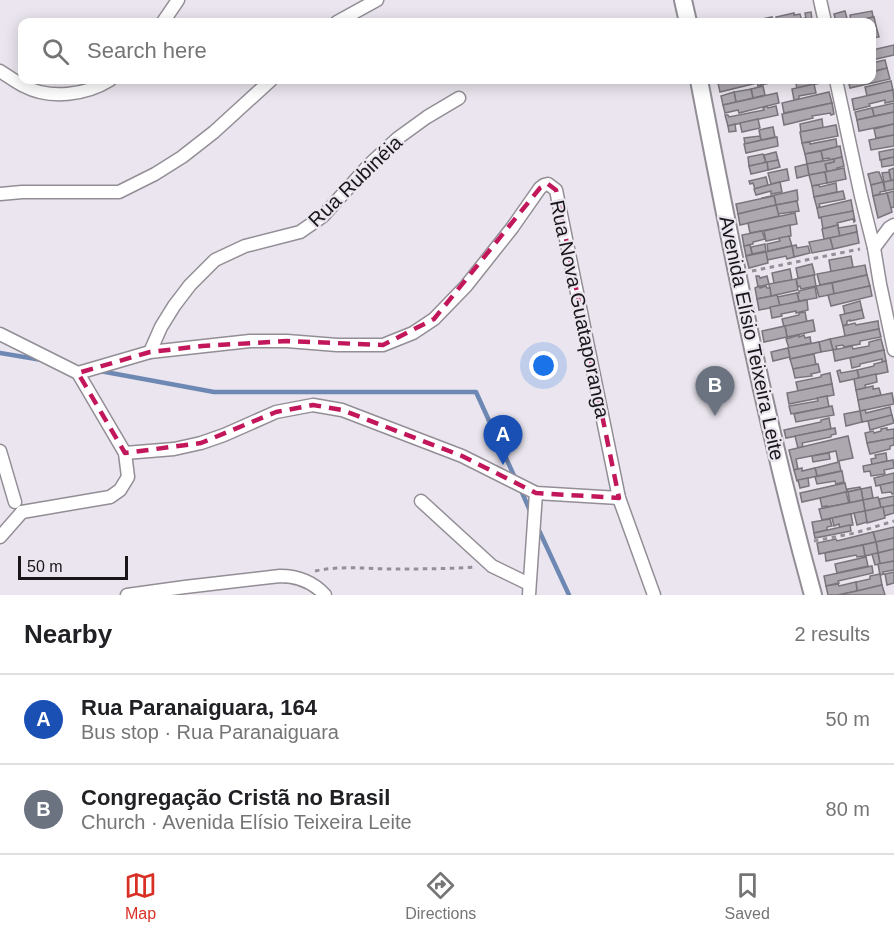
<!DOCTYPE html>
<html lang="en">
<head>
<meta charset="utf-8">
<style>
	:root { --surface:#fff; --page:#f2f2f2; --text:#202124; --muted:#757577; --line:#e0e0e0; --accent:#d93025 }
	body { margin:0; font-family:Arial,sans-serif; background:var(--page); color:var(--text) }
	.scale { position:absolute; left:18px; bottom:15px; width:110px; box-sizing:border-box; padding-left:6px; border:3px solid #181619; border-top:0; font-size:16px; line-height:21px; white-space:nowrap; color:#181619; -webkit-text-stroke:4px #eae5ee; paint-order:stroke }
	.you { position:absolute; left:544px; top:366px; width:21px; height:21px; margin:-15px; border:4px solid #fff; border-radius:50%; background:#1a73e8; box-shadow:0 0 0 9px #1a73e833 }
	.badge { display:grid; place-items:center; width:39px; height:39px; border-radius:50%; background:var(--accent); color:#fff; font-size:20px; font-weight:700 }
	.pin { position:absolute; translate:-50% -50px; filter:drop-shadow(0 2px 3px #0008) }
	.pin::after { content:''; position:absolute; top:32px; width:21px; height:18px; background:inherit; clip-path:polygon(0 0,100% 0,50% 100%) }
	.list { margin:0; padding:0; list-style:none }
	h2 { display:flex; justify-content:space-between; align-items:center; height:78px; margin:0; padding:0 24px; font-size:26px }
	h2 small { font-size:20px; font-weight:400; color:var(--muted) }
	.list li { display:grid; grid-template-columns:39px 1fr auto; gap:18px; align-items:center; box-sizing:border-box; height:90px; padding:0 24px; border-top:2px solid var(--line) }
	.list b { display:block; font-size:22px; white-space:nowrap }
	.list p { margin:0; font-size:20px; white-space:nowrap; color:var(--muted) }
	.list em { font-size:20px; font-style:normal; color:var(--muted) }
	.icon { flex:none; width:33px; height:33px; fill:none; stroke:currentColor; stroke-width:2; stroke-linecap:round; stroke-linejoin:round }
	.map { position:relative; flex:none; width:894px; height:595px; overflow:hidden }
	.search { position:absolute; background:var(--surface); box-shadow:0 3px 15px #0003; left:18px; right:18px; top:18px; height:66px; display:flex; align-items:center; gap:15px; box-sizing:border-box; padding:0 21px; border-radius:12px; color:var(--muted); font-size:22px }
	.sheet { height:258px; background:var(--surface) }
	nav { display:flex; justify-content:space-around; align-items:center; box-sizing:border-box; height:84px; border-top:2px solid var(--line); background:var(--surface); font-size:16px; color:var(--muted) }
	nav a { display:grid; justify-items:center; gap:3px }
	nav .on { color:var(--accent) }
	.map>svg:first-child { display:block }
</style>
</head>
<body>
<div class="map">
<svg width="894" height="595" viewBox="0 0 894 595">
	<rect width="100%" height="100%" fill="#eae5ee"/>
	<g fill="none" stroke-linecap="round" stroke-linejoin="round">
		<g stroke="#6e88b4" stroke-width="4.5">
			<polyline points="0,353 42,360"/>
			<polyline points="100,371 214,392 476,392 516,480"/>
			<polyline points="520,488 531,513"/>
			<polyline points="537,526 569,595"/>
		</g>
	</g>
	<g fill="#ada8b0" stroke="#79747c" stroke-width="1.5">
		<polygon points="845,11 848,22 836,22 834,14"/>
		<polygon points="872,11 873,17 851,22 850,15"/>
		<polygon points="811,12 812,20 802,22 801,19 806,18 805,13"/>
		<polygon points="794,13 794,15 800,14 802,22 777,22 776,17"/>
		<polygon points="772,17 773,22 776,21 776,22 763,22 762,19"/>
		<polygon points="874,17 876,26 872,27 872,22 850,22"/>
		<polygon points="876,26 879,37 872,38 872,27"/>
		<polygon points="894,45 894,55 872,60 872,50"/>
		<polygon points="885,60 887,68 872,72 872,63"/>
		<polygon points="887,68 890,79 850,88 848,80 872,80 872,72"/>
		<polygon points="732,80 760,80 761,85 758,86 757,83 720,92 718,83"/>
		<polygon points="760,80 774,80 775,82 761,85"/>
		<polygon points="795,80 826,80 826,82 797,88"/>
		<polygon points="891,81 893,90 867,96 865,87"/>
		<polygon points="814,84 816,93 799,96 799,99 794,100 792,89"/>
		<polygon points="763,86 765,95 753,98 751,89"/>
		<polygon points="751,89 753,98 736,102 734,92"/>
		<polygon points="893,90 894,101 885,103 885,100 869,104 870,106 854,110 852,99"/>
		<polygon points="734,92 736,102 723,105 721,96"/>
		<polygon points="829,92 832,103 784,113 782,103"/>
		<polygon points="777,93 779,103 739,113 738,110 725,113 723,105"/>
		<polygon points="832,103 834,114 831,115 830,113 812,116 813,118 784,125 782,114"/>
		<polygon points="894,103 894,112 874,116 872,108"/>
		<polygon points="767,106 768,108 776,106 778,115 728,126 725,115 728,115 729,117 764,110 763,108"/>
		<polygon points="872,108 874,116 857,120 855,112"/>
		<polygon points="894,112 894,124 859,131 857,120"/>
		<polygon points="758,119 760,128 742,132 740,123"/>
		<polygon points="822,119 823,128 801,132 800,124"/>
		<polygon points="735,124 736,131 729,132 728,126"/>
		<polygon points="894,124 894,135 876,138 874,129"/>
		<polygon points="836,125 838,136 802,143 800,132"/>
		<polygon points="773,127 775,137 761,140 759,130"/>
		<polygon points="894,135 894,146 871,150 869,140"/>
		<polygon points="760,136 761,140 745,144 744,138"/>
		<polygon points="777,137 778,146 746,153 744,144"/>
		<polygon points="836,139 837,147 805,154 802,143 810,142 810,144"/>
		<polygon points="840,146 842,157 830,160 829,158 823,159 821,151"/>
		<polygon points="894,149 894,157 880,160 879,152"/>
		<polygon points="821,151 823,161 807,164 805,154"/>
		<polygon points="776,152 778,160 766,163 764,155"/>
		<polygon points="763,154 766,163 749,166 748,157"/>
		<polygon points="842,157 844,166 837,168 838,169 827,172 825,164 834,162 834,159"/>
		<polygon points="894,157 894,165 882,167 881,160"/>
		<polygon points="834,159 834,162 825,164 827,172 809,175 807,164"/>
		<polygon points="778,160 780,167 768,170 767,162"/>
		<polygon points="767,162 768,170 751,174 749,166"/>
		<polygon points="807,164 809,175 797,178 795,167"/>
		<polygon points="844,168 846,179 827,183 825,172"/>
		<polygon points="894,168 894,180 891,181 889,170"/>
		<polygon points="787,169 789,180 771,184 768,173"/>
		<polygon points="825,172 827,183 812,186 809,175"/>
		<polygon points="876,172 879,172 883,182 871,185 868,174"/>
		<polygon points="889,172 891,181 884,182 882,173"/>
		<polygon points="766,177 768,185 755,189 753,183 750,184 749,181"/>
		<polygon points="894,180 894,189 885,191 884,182"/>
		<polygon points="780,182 782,192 771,194 771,191 756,195 754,189"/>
		<polygon points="883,182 885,191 880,192 880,194 873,196 871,185"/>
		<polygon points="836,183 837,192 814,197 812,186 819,185 820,187"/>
		<polygon points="797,190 798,200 797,201 776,205 774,196 762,199 762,198"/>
		<polygon points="843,191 845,199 819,204 820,207 817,208 814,197"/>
		<polygon points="894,191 894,207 891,208 887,193"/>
		<polygon points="887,193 892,212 878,218 873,196"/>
		<polygon points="774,196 776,205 738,214 736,204"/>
		<polygon points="851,200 853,211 819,218 817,208"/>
		<polygon points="797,201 799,211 778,214 776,205"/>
		<polygon points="776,205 779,216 740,225 738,214"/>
		<polygon points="853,211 855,221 854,222 853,219 837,223 838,225 823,229 821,217"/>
		<polygon points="795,213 797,224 750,233 748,223"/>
		<polygon points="790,225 791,236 766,241 764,231"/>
		<polygon points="838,225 840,236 824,239 822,229"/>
		<polygon points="856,225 857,232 840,236 838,228"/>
		<polygon points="762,231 765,239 753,242 753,244 744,246 742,235"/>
		<polygon points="857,232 859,243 833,249 830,238"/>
		<polygon points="789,236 792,246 768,251 767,244 780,241 779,238"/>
		<polygon points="830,238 833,249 812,253 809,242"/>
		<polygon points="765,244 766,251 752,254 751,247"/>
		<polygon points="750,245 752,254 746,256 744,246"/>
		<polygon points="796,245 797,248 808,246 810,253 794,257 792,246"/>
		<polygon points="792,246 794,257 787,259 786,256 767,260 766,252"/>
		<polygon points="766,252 768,263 749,268 746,256"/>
		<polygon points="851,256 853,267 831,272 829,260"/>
		<polygon points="812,264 815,275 798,278 796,268"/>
		<polygon points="865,265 867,275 820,285 817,274"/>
		<polygon points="790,269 792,280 774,283 772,273"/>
		<polygon points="814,275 816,286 801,289 800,286 798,287 796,279"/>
		<polygon points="867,275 870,286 834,294 832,283"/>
		<polygon points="756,276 759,276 760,278 767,276 769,284 758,287"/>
		<polygon points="796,279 798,290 771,296 769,284"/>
		<polygon points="832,283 834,294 819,297 816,286"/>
		<polygon points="759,286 760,288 766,286 767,288 770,288 771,296 757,299 755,288"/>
		<polygon points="870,286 872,296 831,306 828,295"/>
		<polygon points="815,287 817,298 799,301 797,293 799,293 799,291"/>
		<polygon points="797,293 799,301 780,306 777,297"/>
		<polygon points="777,295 780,306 759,310 757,299"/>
		<polygon points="807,300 808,310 796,313 796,311 781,314 782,316 772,318 770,307"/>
		<polygon points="860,301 862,310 845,314 843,306"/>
		<polygon points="862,310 864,318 850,321 850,320 847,321 847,324 843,326 840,315"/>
		<polygon points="805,312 807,322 784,327 782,319 799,315 799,313"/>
		<polygon points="813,320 815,331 787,337 785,326"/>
		<polygon points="878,321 879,329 845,336 843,326 855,323 856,325"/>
		<polygon points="785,326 787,337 764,342 762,331"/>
		<polygon points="879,329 881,337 860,341 860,344 849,346 844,347 843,345 836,346 837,349 833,350 830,339"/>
		<polygon points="799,335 799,337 804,335 805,338 810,337 811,343 789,348 786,339"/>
		<polygon points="830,339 833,350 821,352 819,342"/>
		<polygon points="881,339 884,350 835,361 833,350 852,346 853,349 869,346 869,342"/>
		<polygon points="819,342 821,352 790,359 788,348"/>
		<polygon points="788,348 790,357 773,361 771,352"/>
		<polygon points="884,350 886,361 882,362 882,359 860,364 860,366 852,368 850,358"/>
		<polygon points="814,354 816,365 793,369 790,359"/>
		<polygon points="886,361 888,372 859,378 857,370 874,366 874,364"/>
		<polygon points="818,364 820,372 811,374 812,376 795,378 793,369"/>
		<polygon points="840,370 841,373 857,370 859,378 840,382 837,371"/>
		<polygon points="830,373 832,384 798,391 796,382 821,377 821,375"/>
		<polygon points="876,374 877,382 865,385 866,388 856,390 854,379"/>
		<polygon points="832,384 834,395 789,404 787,393"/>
		<polygon points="873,386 873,389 879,388 881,395 858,400 856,390"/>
		<polygon points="892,393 894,404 860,411 858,400"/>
		<polygon points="827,396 829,407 791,414 789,406 818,401 817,398"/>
		<polygon points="832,406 834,415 796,422 794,414"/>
		<polygon points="890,407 892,416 862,422 860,411 865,410 866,413"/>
		<polygon points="860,411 862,422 846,426 844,414"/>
		<polygon points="892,415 894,423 870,430 868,421"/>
		<polygon points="829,418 831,429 786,438 784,430 821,422 821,420"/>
		<polygon points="835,428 836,434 831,435 831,437 802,443 803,447 798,448 795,436"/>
		<polygon points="887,428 887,430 894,429 894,438 867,443 865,433 873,431 874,433 881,431 881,429"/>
		<polygon points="848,436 853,458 838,461 836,451 796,459 798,469 794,470 789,450"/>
		<polygon points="894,438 894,445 890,446 890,449 870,454 867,443"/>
		<polygon points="829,453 830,459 813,462 812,456"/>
		<polygon points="886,453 887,461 872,465 871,459 876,458 875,455"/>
		<polygon points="893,460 894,468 884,470 885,474 871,476 870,471 864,472 863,466"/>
		<polygon points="839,462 841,471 817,476 815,468"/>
		<polygon points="802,468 802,471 815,468 817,476 797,481 794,470"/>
		<polygon points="842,471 844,482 836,484 835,481 817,484 815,477"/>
		<polygon points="894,473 894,482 876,486 874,478"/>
		<polygon points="808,478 809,486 800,488 798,480"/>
		<polygon points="894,482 894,494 892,494 891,492 882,493 880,485"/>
		<polygon points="845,483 847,492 802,502 800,493"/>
		<polygon points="860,487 861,489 848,492 847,489"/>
		<polygon points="871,487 873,498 863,500 861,489"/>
		<polygon points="861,489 863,500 850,503 848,492"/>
		<polygon points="846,492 849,503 827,507 827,506 822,507 820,498"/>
		<polygon points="894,496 894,505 881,508 879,499"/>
		<polygon points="878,497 881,508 865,511 863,500"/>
		<polygon points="863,500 865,511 822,520 819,509"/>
		<polygon points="894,505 894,513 884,516 883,507"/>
		<polygon points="883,507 885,518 867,523 865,511"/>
		<polygon points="865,511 867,522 857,525 854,513"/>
		<polygon points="851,514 853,525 840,528 839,524 834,526 832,518"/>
		<polygon points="830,519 832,526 827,527 827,530 814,533 812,522"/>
		<polygon points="850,525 851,531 815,538 814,533"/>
		<polygon points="894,527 894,538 876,542 873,532"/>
		<polygon points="873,532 876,542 819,554 817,543 836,539 837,541"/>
		<polygon points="894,538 894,549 878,553 876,542"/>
		<polygon points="876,542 878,553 865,556 863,545"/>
		<polygon points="863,545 865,556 857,557 856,555 826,561 825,553"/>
		<polygon points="894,549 894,561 880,564 878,553"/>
		<polygon points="878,553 880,564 875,565 872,554"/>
		<polygon points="866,557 868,566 837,573 835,564"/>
		<polygon points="894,561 894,570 883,572 884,574 880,575 878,564"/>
		<polygon points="872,566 873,573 838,581 839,583 826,586 824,576"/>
		<polygon points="894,572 894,583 887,585 885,574"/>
		<polygon points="880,574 882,585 857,591 856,582 870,579 870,576"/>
		<polygon points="856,582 857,591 838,595 828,595 826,586 838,584 839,586"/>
		<polygon points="882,585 885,595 838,595 857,591"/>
	</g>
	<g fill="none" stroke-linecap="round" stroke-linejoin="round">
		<defs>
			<g id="street">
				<polyline points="820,0 825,22"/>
				<polyline points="163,22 178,0"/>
				<polyline points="337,22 377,0"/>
				<path d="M0 71C8 76 16 82 24 86 50 100 86 95 110 80"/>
				<polyline points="836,80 861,196 874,248 880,284 894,350"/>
				<polyline points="0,194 22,192 119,192 155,174 182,157 214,132 271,80"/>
				<polyline points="874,248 889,228 894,225"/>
				<polyline points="0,334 78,373 150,352 250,341 287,341 337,345 383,345 413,333 434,319 466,286 512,228 540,188 544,185 548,184 556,190 619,498 654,595"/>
				<polyline points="150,352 161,327 174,306 190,285 215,260 245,246 300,232 323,216 369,165 398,138 427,117 459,98"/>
				<polyline points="0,451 15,502"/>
				<polyline points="125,453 174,449 201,443 224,435 276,412 313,405 342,410 462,456 536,493 619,498"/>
				<polyline points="421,501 492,566 529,584"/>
				<polyline points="22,512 110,497 120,490 128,477 125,453 78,373"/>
				<polyline points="0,537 22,512"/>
				<path d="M127 595 185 587 280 576C298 576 313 582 325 595"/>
				<polyline points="529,595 536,493"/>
			</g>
			<g id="secondary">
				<polyline points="683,0 688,22"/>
				<path d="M699 80C732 252 766 425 813 595"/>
			</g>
		</defs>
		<use href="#street" stroke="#938e96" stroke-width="15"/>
		<use href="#secondary" stroke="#938e96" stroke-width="20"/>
		<g stroke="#949097" stroke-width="3" stroke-dasharray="4.5 4.5" stroke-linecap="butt">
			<polyline points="752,271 860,249"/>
			<polyline points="814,541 855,533 894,521"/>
			<path d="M315 571C338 566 362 568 386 569 416 569 446 569 476 567"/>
		</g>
		<use href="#street" stroke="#fff" stroke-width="12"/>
		<use href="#secondary" stroke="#fff" stroke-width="16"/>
	</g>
	<path fill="none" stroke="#c2185b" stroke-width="4.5" stroke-dasharray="12 8" stroke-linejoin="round" d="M548 184 556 190 619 498 536 493 462 456 342 410 313 405 276 412 201 443 125 453 78 373 150 352 202 346 287 341 383 345 434 319 540 188Z"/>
	<g text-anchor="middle" stroke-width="4.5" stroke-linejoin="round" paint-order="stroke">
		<g font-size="20" fill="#181619" stroke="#eae5ee">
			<text transform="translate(355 181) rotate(-44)" y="7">Rua Rubinéia</text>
			<text transform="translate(580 309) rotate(78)" y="7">Rua Nova Guataporanga</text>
			<text transform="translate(752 338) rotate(78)" y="7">Avenida Elísio Teixeira Leite</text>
		</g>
	</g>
</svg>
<div class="scale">50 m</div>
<div class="you"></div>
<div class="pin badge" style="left:503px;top:465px;background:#1a4fb4">A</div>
<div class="pin badge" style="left:715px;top:416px;background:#6b7280">B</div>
<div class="search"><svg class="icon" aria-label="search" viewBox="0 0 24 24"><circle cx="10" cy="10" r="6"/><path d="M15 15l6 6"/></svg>Search here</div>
</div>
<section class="sheet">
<h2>Nearby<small>2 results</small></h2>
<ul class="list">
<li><span class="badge" style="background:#1a4fb4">A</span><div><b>Rua Paranaiguara, 164</b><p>Bus stop · Rua Paranaiguara</p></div><em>50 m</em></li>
<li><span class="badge" style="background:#6b7280">B</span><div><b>Congregação Cristã no Brasil</b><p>Church · Avenida Elísio Teixeira Leite</p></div><em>80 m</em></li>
</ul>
</section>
<nav>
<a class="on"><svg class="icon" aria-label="map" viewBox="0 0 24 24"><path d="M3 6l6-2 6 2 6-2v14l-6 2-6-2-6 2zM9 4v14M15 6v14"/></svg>Map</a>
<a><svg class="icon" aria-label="directions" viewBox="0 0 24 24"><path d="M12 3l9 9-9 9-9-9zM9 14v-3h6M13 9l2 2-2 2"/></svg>Directions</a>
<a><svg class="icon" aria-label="saved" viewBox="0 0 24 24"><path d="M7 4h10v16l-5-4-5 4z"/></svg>Saved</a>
</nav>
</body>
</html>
